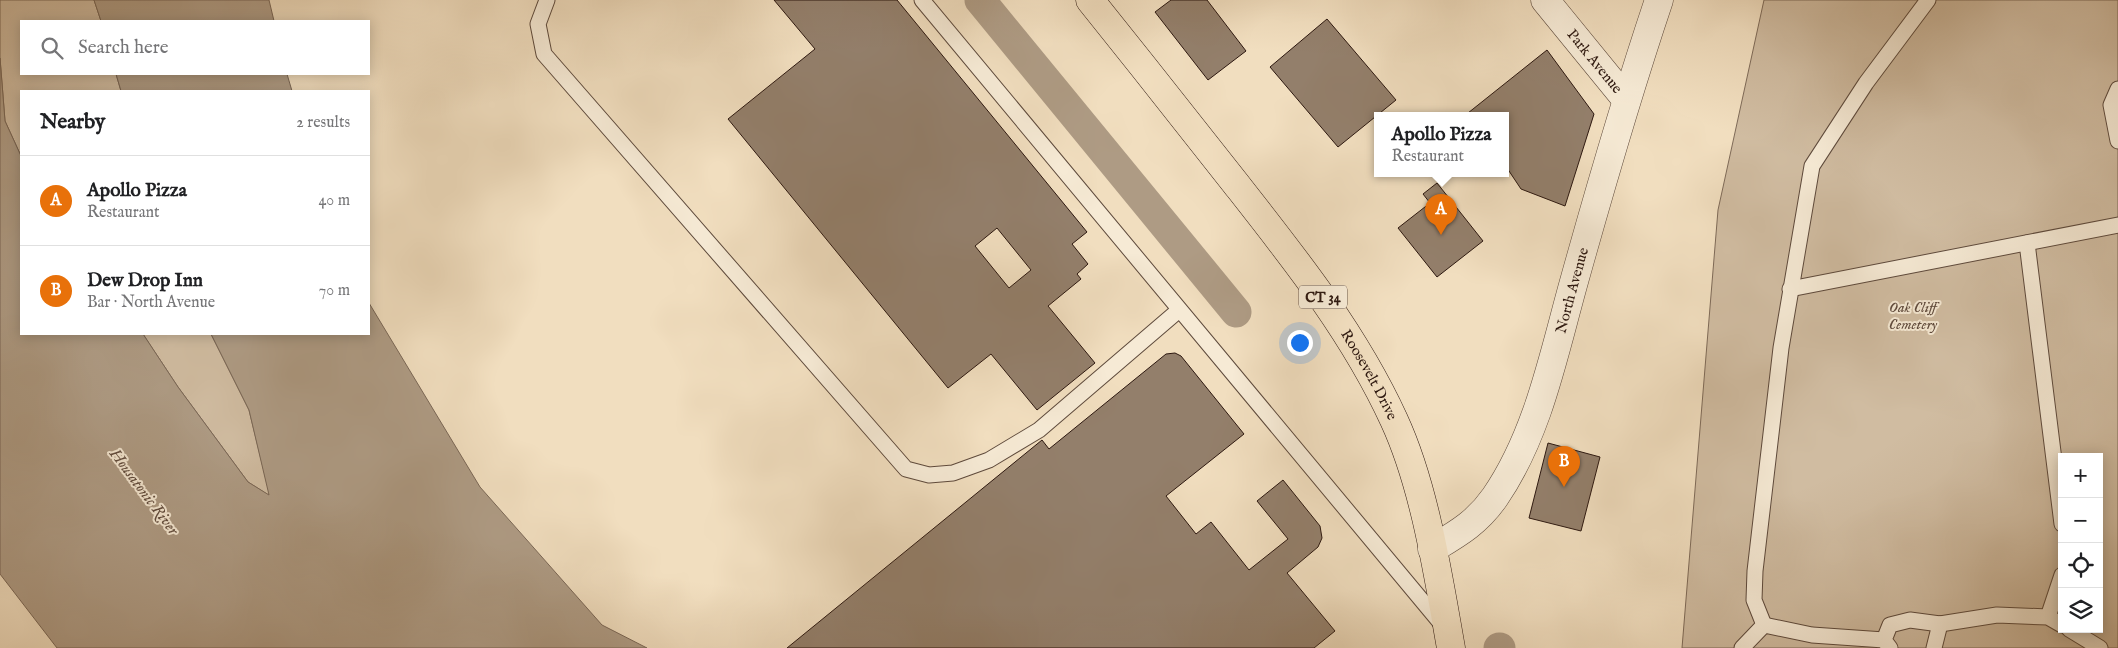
<!DOCTYPE html>
<html lang="en">
<head>
<meta charset="utf-8">
<style>
	:root { --surface:#fff; --page:#f2f2f2; --text:#202124; --muted:#757577; --line:#e0e0e0; --accent:#b45309 }
	body { margin:0; font-family:"IM FELL English",serif; background:var(--page); color:var(--text) }
	.controls { position:absolute; right:15px; bottom:15px; display:grid; overflow:hidden; border-radius:0px; box-shadow:0 2px 12px #0003 }
	.controls button { width:45px; height:45px; display:grid; place-items:center; padding:0; border:0; border-bottom:1px solid var(--line); background:var(--surface); color:var(--text); font:25px sans-serif }
	.you { position:absolute; left:1299px; top:342px; width:18px; height:18px; margin:-12px; border:4px solid #fff; border-radius:50%; background:#1a73e8; box-shadow:0 0 0 8px #1a73e833 }
	.badge { display:grid; place-items:center; width:32px; height:32px; border-radius:50%; background:var(--accent); color:#fff; font-size:16px; font-weight:700 }
	.pin { position:absolute; translate:-50% -41px; filter:drop-shadow(0 1px 2px #0008) }
	.pin::after { content:''; position:absolute; top:26px; width:18px; height:15px; background:inherit; clip-path:polygon(0 0,100% 0,50% 100%) }
	.popup { position:absolute; left:1374px; top:112px; width:135px; height:65px; box-sizing:border-box; display:grid; place-content:center; border-radius:0px; background:var(--surface); filter:drop-shadow(0 1px 4px #0005); font-size:16px; white-space:nowrap; color:var(--muted) }
	.popup b { font-size:19px; color:var(--text) }
	.popup::after { content:''; position:absolute; left:50%; top:100%; margin-left:-10px; border:10px solid transparent; border-top-color:var(--surface) }
	.list { margin:0; padding:0; list-style:none }
	h2 { display:flex; justify-content:space-between; align-items:center; height:65px; margin:0; padding:0 20px; font-size:21px }
	h2 small { font-size:16px; font-weight:400; color:var(--muted) }
	.list li { display:grid; grid-template-columns:32px 1fr auto; gap:15px; align-items:center; box-sizing:border-box; height:90px; padding:0 20px; border-top:1px solid var(--line) }
	.list b { display:block; font-size:19px; white-space:nowrap }
	.list p { margin:0; font-size:16px; white-space:nowrap; color:var(--muted) }
	.list em { font-size:16px; font-style:normal; color:var(--muted) }
	.icon { flex:none; width:28px; height:28px; fill:none; stroke:currentColor; stroke-width:2; stroke-linecap:round; stroke-linejoin:round }
	.map { position:relative; flex:none; width:2118px; height:648px; overflow:hidden }
	.search { position:absolute; background:var(--surface); box-shadow:0 2px 12px #0003; left:20px; top:20px; width:350px; height:55px; display:flex; align-items:center; gap:12px; box-sizing:border-box; padding:0 18px; border-radius:0px; color:var(--muted); font-size:19px }
	.panel { position:absolute; background:var(--surface); box-shadow:0 2px 12px #0003; left:20px; top:90px; width:350px; height:245px; border-radius:0px }
	.map>svg:first-child { display:block }
</style>
</head>
<body>
<div class="map">
<svg width="2118" height="648" viewBox="0 0 2118 648">
	<rect width="100%" height="100%" fill="#f1debf"/>
	<filter id="stains"><feTurbulence type="fractalNoise" baseFrequency=".004" numOctaves="4"/><feColorMatrix values="0 0 0 0 .2 0 0 0 0 .09 0 0 0 0 .02 0 0 0 .5 -.17"/></filter>
	<radialGradient id="worn" r=".72"><stop offset=".6" stop-color="#630" stop-opacity="0"/><stop offset="1" stop-color="#630" stop-opacity=".3"/></radialGradient>
	<g fill="#d0bca1" stroke="#7e6a58" fill-rule="evenodd">
		<polygon points="0,0 94,0 101,21 21,21 21,74 116,74 121,91 21,91 21,156 5,121 0,58"/>
		<path d="M1764 0H2118V648H1682L1718 210ZM2062 457H2099V629H2062Z"/>
		<polygon points="143,334 211,334 249,410 270,496 248,482 178,387"/>
	</g>
	<g fill="#ae9b84" stroke="#7a6756">
		<polygon points="94,0 269,0 274,21 101,21"/>
		<polygon points="0,58 5,121 21,156 21,334 143,334 178,387 248,482 269,495 249,410 211,334 369,334 369,303 480,487 602,625 647,648 57,648 0,574"/>
		<polygon points="116,74 287,74 292,91 121,91"/>
	</g>
	<g fill="none" stroke-linecap="round" stroke-linejoin="round">
		<g stroke="#ae9b84" stroke-width="31">
			<polyline points="980,0 1236,312"/>
			<polyline points="1499,648 1500,648"/>
		</g>
	</g>
	<g fill="#937f6b" stroke="#2d1810" fill-rule="evenodd">
		<path d="M774 0H897L1087 232 1072 244 1088 264 1077 274 1081 279 1048 306 1095 363 1037 410 991 354 948 388 728 119 815 49ZM997 228 1031 270 1009 288 975 246Z"/>
		<polygon points="1171,0 1207,0 1246,51 1208,80 1155,12"/>
		<polygon points="1327,19 1396,100 1338,147 1270,67"/>
		<polygon points="1547,50 1594,114 1565,206 1521,189 1505,165 1505,116 1470,116 1468,113"/>
		<polygon points="1437,183 1483,241 1437,277 1398,228 1430,203 1423,194"/>
		<polygon points="1175,353 1181,356 1244,434 1166,496 1196,534 1211,522 1249,570 1288,539 1257,501 1283,480 1320,526 1322,538 1318,547 1287,573 1335,631 1314,648 787,648 1042,440 1049,449 1166,354"/>
		<polygon points="1548,443 1600,457 1581,531 1529,518"/>
	</g>
	<g fill="none" stroke-linecap="round" stroke-linejoin="round">
		<defs>
			<g id="lane">
				<polyline points="547,0 538,24 544,54 906,469 929,475 953,473 989,460 1039,430 1179,310"/>
				<polyline points="922,0 1444,627"/>
				<polyline points="2118,89 2111,105 2118,141"/>
				<polyline points="2027,243 2062,524"/>
				<polyline points="1790,289 2118,225"/>
				<polyline points="2048,617 2062,575"/>
				<polyline points="1764,625 1754,600 1755,571 1781,348 1812,166 1866,83 1928,0"/>
				<polyline points="2069,629 2100,648"/>
				<polyline points="1742,648 1764,625 1812,635 1884,640"/>
				<polyline points="1890,648 1884,640 1890,625 1910,620 1940,624 1997,615 2048,617 2062,625"/>
				<polyline points="1934,648 1940,624"/>
			</g>
			<g id="street">
				<path id="s1" d="M1545 0 1625 98"/>
				<path id="s2" d="M1432 549C1457 534 1477 523 1495 497 1539 433 1554 352 1575 278 1601 185 1628 92 1659 0"/>
			</g>
			<g id="primary">
				<path id="s3" d="M1090 0C1139 61 1188 123 1236 184 1295 259 1354 333 1394 420 1425 487 1438 575 1451 648"/>
			</g>
		</defs>
		<use href="#lane" stroke="#5e4a3c" stroke-width="17"/>
		<use href="#street" stroke="#5e4a3c" stroke-width="29"/>
		<use href="#primary" stroke="#2d1810" stroke-width="29"/>
		<use href="#lane" stroke="#f6ead5" stroke-width="15"/>
		<use href="#street" stroke="#f6ead5" stroke-width="28"/>
		<use href="#primary" stroke="#f1debf" stroke-width="28"/>
	</g>
	<g text-anchor="middle" stroke-width="4" stroke-linejoin="round" paint-order="stroke">
		<rect fill="#f6ead5" stroke="#69574b" stroke-width="1" x="1299" y="285.5" width="48" height="23" rx="4"/>
		<g font-size="14" font-weight="bold" fill="#2d1810">
			<text x="1323" y="302">CT 34</text>
		</g>
		<g font-size="15" fill="#2d1810" stroke="#f6ead5">
			<text dy="5" stroke="none"><textPath href="#s1" startOffset="79">Park Avenue</textPath></text>
			<text dy="5" stroke="none"><textPath href="#s2" startOffset="304">North Avenue</textPath></text>
			<text dy="5" stroke="none"><textPath href="#s3" startOffset="468">Roosevelt Drive</textPath></text>
		</g>
		<g font-size="15" font-style="italic" fill="#5e493c" stroke="#f6ead5">
			<text x="1913" y="312">Oak Cliff<tspan x="1913" dy="17">Cemetery</tspan></text>
		</g>
		<g font-size="16" font-style="italic" fill="#614c3e" stroke="#f6ead5">
			<text transform="translate(145 491) rotate(53)" y="6">Housatonic River</text>
		</g>
	</g>
	<rect width="100%" height="100%" filter="url(#stains)"/>
	<rect width="100%" height="100%" fill="url(#worn)"/>
</svg>
<div class="controls">
<button>+</button>
<button>−</button>
<button><svg class="icon" aria-label="locate" viewBox="0 0 24 24"><circle cx="12" cy="12" r="6"/><path d="M12 2v4M12 18v4M2 12h4M18 12h4"/></svg></button>
<button><svg class="icon" aria-label="layers" viewBox="0 0 24 24"><path d="M12 4l9 5-9 5-9-5zM3 14l9 5 9-5"/></svg></button>
</div>
<div class="you"></div>
<div class="pin badge" style="left:1441px;top:235px;background:#e8710a">A</div>
<div class="popup"><b>Apollo Pizza</b>Restaurant</div>
<div class="pin badge" style="left:1564px;top:487px;background:#e8710a">B</div>
<div class="search"><svg class="icon" aria-label="search" viewBox="0 0 24 24"><circle cx="10" cy="10" r="6"/><path d="M15 15l6 6"/></svg>Search here</div>
<section class="panel">
<h2>Nearby<small>2 results</small></h2>
<ul class="list">
<li><span class="badge" style="background:#e8710a">A</span><div><b>Apollo Pizza</b><p>Restaurant</p></div><em>40 m</em></li>
<li><span class="badge" style="background:#e8710a">B</span><div><b>Dew Drop Inn</b><p>Bar · North Avenue</p></div><em>70 m</em></li>
</ul>
</section>
</div>
</body>
</html>
